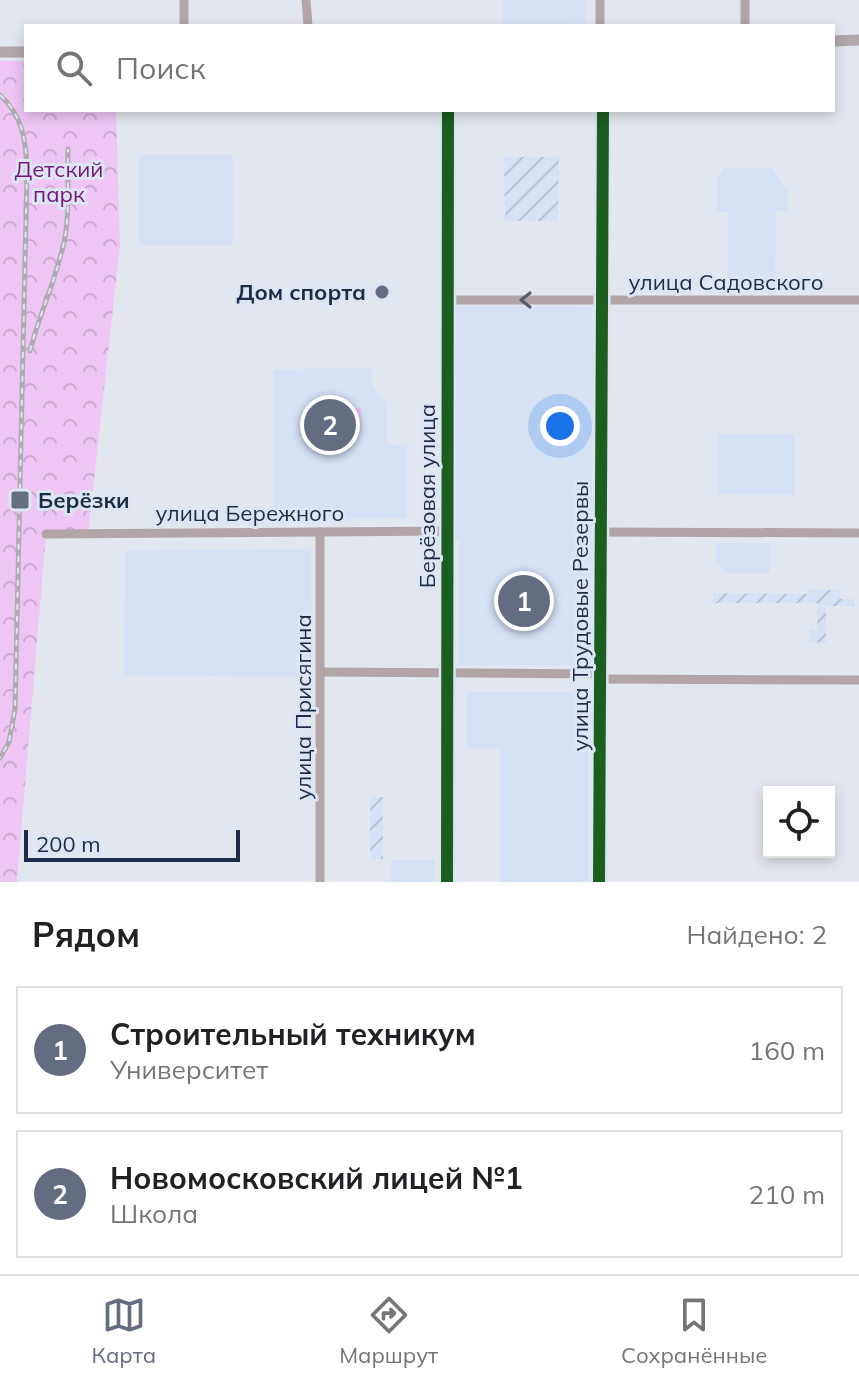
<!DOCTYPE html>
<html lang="ru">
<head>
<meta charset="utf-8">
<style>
	:root { --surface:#fff; --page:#f2f2f2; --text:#202124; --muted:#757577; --line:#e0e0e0; --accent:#636c81 }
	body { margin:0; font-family:Mulish,sans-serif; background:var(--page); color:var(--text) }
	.controls { position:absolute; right:24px; bottom:24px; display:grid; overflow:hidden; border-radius:0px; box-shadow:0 4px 12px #0003 }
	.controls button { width:72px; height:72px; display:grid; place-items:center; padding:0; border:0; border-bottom:2px solid var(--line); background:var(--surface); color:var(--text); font:40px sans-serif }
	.scale { position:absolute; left:24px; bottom:20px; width:216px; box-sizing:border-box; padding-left:8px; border:4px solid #1e2b47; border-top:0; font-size:22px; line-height:28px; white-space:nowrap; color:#1e2b47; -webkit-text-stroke:6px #dde4f3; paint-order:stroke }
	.you { position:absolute; left:560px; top:426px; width:28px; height:28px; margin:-20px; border:6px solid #fff; border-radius:50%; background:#1a73e8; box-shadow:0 0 0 12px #1a73e833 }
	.badge { display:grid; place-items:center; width:52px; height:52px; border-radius:50%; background:var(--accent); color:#fff; font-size:26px; font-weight:700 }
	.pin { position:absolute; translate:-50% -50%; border:4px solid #fff; box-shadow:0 2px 8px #0006 }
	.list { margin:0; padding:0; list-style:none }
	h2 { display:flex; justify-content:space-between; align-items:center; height:104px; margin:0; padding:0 32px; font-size:34px }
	h2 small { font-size:26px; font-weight:400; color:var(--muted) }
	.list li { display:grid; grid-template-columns:52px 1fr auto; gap:24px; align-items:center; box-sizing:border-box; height:128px; margin:0 16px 16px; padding:0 16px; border:2px solid var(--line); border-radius:0px }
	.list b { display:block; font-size:30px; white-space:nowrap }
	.list p { margin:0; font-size:26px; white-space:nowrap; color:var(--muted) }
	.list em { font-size:26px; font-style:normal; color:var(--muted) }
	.icon { flex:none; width:44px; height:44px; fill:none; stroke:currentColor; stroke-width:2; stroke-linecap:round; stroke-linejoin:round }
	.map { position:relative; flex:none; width:859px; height:882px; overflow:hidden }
	.search { position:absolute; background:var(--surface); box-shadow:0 4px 12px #0003; left:24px; right:24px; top:24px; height:88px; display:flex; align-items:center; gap:20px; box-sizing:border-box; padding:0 28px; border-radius:0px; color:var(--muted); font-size:30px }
	.sheet { height:392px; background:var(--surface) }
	nav { display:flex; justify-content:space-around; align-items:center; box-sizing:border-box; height:112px; border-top:2px solid var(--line); background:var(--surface); font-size:22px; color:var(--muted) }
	nav a { display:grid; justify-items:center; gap:4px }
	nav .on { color:var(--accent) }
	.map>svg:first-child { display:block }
</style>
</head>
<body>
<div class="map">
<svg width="859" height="882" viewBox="0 0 859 882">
	<defs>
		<pattern id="industrial-furrows" width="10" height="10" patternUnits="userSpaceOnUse" patternTransform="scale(2)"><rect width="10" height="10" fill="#d6e1f6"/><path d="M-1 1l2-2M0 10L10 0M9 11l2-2" fill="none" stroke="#b7c1d4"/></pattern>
		<pattern id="park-crowns" width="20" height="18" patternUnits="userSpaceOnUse" patternTransform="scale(2)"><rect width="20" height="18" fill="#eec5f5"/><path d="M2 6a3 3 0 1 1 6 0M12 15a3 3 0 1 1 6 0" fill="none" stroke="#cca9d3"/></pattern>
	</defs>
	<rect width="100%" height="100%" fill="#e2e6ee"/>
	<g fill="#d6e1f6">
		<polygon points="503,0 586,0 586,23 503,24"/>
		<rect x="139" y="155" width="94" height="90"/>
		<polygon points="724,168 772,168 788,192 788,211 776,211 775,277 728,277 728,212 717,212 717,179"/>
		<polygon points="455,306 592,307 594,378 590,665 459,665 459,540 454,540"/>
		<polygon points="323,368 371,368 373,388 387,404 387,445 407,445 407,518 273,519 273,370"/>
		<polygon points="718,434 795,434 795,495 718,494"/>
		<polygon points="716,543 770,543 770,573 723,573 723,568 716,562"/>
		<polygon points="311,549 312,677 124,675 125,551"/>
		<polygon points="467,692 588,692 588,882 500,882 500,749 467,748"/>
		<rect x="391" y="860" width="44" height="22"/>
	</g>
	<g fill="url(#industrial-furrows)">
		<polygon points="504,157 559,157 558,221 505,221"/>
		<polygon points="810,590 840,590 840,599 854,599 854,606 826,606 826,643 810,642 810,630 817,630 817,603 713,603 713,593 809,594"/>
		<rect x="370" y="797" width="13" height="62"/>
	</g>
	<polygon fill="#eec5f5" points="361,408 361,431 318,432 317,409"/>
	<polygon fill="url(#park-crowns)" points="0,61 26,61 26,110 116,110 120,246 88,534 46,534 17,882 0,882"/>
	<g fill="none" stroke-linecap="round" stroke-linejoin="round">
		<g stroke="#b2a5a7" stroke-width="9">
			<polyline points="306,0 308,26"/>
			<polyline points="184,26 184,0"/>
			<polyline points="600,26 600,0"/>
			<polyline points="745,26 745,0"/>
			<polyline points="449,300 859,300"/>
			<polyline points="601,532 859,533"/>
			<polyline points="46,534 450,531"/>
			<polyline points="321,672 600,674"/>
			<polyline points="600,679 859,680"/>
			<polyline points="320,882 320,532"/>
			<polyline points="447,882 448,110"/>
			<polyline points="599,882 603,110"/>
		</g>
		<g stroke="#b2a7aa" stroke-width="11">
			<polyline points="833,41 859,40"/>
			<polyline points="0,52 26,52"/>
		</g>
		<defs>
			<g id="rail">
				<path d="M0 95C23 116 26 141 27 171L15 709 9 742 0 758"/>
				<path d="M30 351C40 312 58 275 65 237 70 209 67 177 68 149"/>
			</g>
		</defs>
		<use href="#rail" stroke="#afabb0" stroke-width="5"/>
		<use href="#rail" stroke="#dde4f3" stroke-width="2" stroke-dasharray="6" stroke-linecap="butt"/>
		<defs>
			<g id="cycleway">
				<polyline points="447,882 448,110"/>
				<polyline points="599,882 603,110"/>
			</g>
		</defs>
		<use href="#cycleway" stroke="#dde4f3" stroke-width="17"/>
		<use href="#cycleway" stroke="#1b5e20" stroke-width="12"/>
	</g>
	<defs><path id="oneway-chevron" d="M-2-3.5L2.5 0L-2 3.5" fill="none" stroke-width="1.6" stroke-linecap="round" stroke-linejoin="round" transform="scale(2)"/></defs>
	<use stroke="#595c6d" href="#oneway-chevron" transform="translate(526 300) rotate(-180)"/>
	<g fill="#636c81" stroke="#dde4f3" stroke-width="3">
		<circle cx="382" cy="292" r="8"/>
		<rect x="10" y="490" width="20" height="20" rx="4"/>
	</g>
	<g text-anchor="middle" stroke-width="6" stroke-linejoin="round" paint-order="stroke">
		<g font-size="22" fill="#75167c" stroke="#dde4f3">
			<text x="59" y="177">Детский<tspan x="59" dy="25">парк</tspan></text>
		</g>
		<g font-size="22" fill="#1e2b47" stroke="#dde4f3">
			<text x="726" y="290">улица Садовского</text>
			<text transform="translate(427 496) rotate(-90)" y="8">Берёзовая улица</text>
			<text x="250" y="521">улица Бережного</text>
			<text transform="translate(580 616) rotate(-90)" y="8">улица Трудовые Резервы</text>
			<text transform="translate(303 707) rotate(-90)" y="8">улица Присягина</text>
		</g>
		<g font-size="22" font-weight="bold" fill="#1e2b47" stroke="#dde4f3" text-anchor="end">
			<text x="366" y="300">Дом спорта</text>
			<text x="38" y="508" text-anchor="start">Берёзки</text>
		</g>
	</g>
</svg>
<div class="controls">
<button><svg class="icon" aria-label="locate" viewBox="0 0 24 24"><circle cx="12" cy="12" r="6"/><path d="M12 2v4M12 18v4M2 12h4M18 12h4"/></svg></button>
</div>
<div class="scale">200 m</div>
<div class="you"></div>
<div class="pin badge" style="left:524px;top:601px">1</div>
<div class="pin badge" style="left:330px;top:425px">2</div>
<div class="search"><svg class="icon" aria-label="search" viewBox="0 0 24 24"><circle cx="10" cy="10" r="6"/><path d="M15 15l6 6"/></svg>Поиск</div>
</div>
<section class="sheet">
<h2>Рядом<small>Найдено: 2</small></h2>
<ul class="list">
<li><span class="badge">1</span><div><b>Строительный техникум</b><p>Университет</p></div><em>160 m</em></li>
<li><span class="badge">2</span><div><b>Новомосковский лицей №1</b><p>Школа</p></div><em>210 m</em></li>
</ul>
</section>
<nav>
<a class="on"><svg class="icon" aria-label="map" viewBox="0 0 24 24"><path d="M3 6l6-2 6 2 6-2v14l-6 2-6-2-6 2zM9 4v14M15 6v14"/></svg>Карта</a>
<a><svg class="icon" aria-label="directions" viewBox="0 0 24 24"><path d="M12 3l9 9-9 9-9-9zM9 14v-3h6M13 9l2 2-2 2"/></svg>Маршрут</a>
<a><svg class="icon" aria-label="saved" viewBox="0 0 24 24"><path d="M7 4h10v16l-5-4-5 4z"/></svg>Сохранённые</a>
</nav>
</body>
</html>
